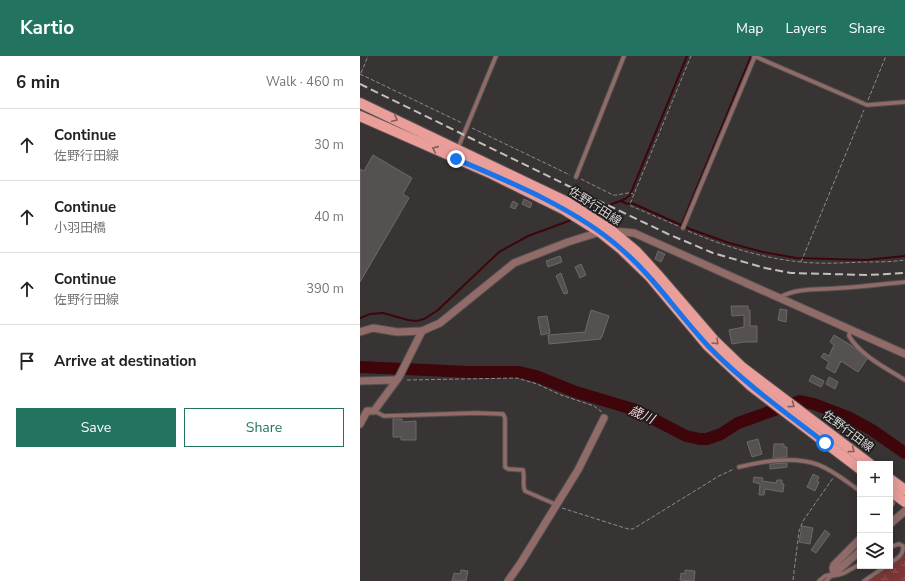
<!DOCTYPE html>
<html lang="en">
<head>
<meta charset="utf-8">
<style>
	:root { --surface:#fff; --page:#f6f6f6; --text:#222; --muted:#767676; --line:#e0e0e0; --accent:#237361 }
	body { margin:0; font-family:"Nunito Sans","Noto Sans JP",sans-serif; background:var(--page); color:var(--text) }
	.controls { position:absolute; right:12px; bottom:12px; display:grid; overflow:hidden; border-radius:0px; box-shadow:0 2px 10px #0003 }
	.controls button { width:36px; height:36px; display:grid; place-items:center; padding:0; border:0; border-bottom:1px solid var(--line); background:var(--surface); color:var(--text); font:20px sans-serif }
	.stop { position:absolute; width:12px; height:12px; margin:-9px; border:3px solid #1a73e8; border-radius:50%; background:#fff }
	.stop.end { background:#1a73e8; border-color:#fff; box-shadow:0 1px 4px #0008 }
	.list { margin:0; padding:0; list-style:none }
	h2 { display:flex; justify-content:space-between; align-items:center; height:52px; margin:0; padding:0 16px; font-size:17px }
	h2 small { font-size:13px; font-weight:400; color:var(--muted) }
	.list li { display:grid; grid-template-columns:26px 1fr auto; gap:12px; align-items:center; box-sizing:border-box; height:72px; padding:0 16px; border-top:1px solid var(--line) }
	.list b { display:block; font-size:15px; white-space:nowrap }
	.list p { margin:0; font-size:13px; white-space:nowrap; color:var(--muted) }
	.list em { font-size:13px; font-style:normal; color:var(--muted) }
	.actions { display:flex; gap:8px; padding:12px 16px }
	.actions a { flex:1; padding:9px 0; border:1px solid var(--accent); border-radius:0px; text-align:center; font-size:14px; color:var(--accent) }
	.actions .main { background:var(--accent); color:#fff }
	.icon { flex:none; width:22px; height:22px; fill:none; stroke:currentColor; stroke-width:2; stroke-linecap:round; stroke-linejoin:round }
	.map { position:relative; flex:none; width:545px; height:525px; overflow:hidden }
	header { display:flex; align-items:center; gap:24px; box-sizing:border-box; height:56px; padding:0 20px; background:var(--accent); color:#fff }
	header strong { font-size:19px }
	nav { display:flex; gap:22px; margin-inline-start:auto; font-size:14px }
	main { display:flex }
	aside { flex:1; background:var(--surface) }
	.map>svg:first-child { display:block }
</style>
</head>
<body>
<header>
<strong>Kartio</strong>
<nav><a>Map</a><a>Layers</a><a>Share</a></nav>
</header>
<main>
<aside>
<h2>6 min<small>Walk · 460 m</small></h2>
<ul class="list">
<li><svg class="icon" aria-label="ahead" viewBox="0 0 24 24"><path d="M12 20V5M6 11l6-6 6 6"/></svg><div><b>Continue</b><p>佐野行田線</p></div><em>30 m</em></li>
<li><svg class="icon" aria-label="ahead" viewBox="0 0 24 24"><path d="M12 20V5M6 11l6-6 6 6"/></svg><div><b>Continue</b><p>小羽田橋</p></div><em>40 m</em></li>
<li><svg class="icon" aria-label="ahead" viewBox="0 0 24 24"><path d="M12 20V5M6 11l6-6 6 6"/></svg><div><b>Continue</b><p>佐野行田線</p></div><em>390 m</em></li>
<li><svg class="icon" aria-label="arrive" viewBox="0 0 24 24"><path d="M6 21V4h12l-3 4 3 4H6"/></svg><div><b>Arrive at destination</b></div></li>
</ul>
<div class="actions"><a class="main">Save</a><a>Share</a></div>
</aside>
<div class="map">
<svg width="545" height="525" viewBox="0 0 545 525">
	<defs>
		<pattern id="wetland-marsh" width="20" height="14" patternUnits="userSpaceOnUse"><rect width="20" height="14" fill="#7b3736"/><path d="M1 5h8M5 5V1M11 12h8M15 12V8" fill="none" stroke="#8d5352"/></pattern>
	</defs>
	<rect width="100%" height="100%" fill="#393434"/>
	<polygon fill="url(#wetland-marsh)" points="545,499 545,525 504,525 526,510 530,510 530,508"/>
	<g fill="none" stroke-linecap="round" stroke-linejoin="round">
		<g stroke="#3e060a" stroke-width="2">
			<polyline points="261,145 267,148 272,147 330,173 369,187 403,196 436,202 505,204 545,200"/>
			<polyline points="229,157 265,143 270,139 327,0"/>
			<polyline points="321,170 391,0"/>
			<polyline points="0,262 10,258 23,257 48,264 56,265 64,263 78,254 139,196 168,180 214,163"/>
		</g>
		<polyline stroke="#3e060a" stroke-width="12" points="0,311 109,316 159,316 176,320 216,336 276,354 326,380 340,383 347,383 361,378 378,367 440,345 454,348 488,361 512,374 545,397"/>
	</g>
	<g fill="#565151" stroke="#6e6969">
		<polygon points="13,99 52,122 43,138 49,142 0,226 0,113 4,115"/>
		<polygon points="164,143 172,147 170,152 162,148"/>
		<polygon points="153,145 158,148 155,153 150,151"/>
		<polygon points="298,195 305,198 301,206 295,203"/>
		<polygon points="200,200 202,206 188,211 186,205"/>
		<polygon points="221,208 226,219 220,222 215,211"/>
		<polygon points="201,217 208,237 204,238 196,220"/>
		<polygon points="371,250 388,250 388,254 390,254 390,270 397,270 397,286 384,286 372,288 369,274 384,271 384,259 372,260"/>
		<polygon points="420,253 427,254 426,266 418,264"/>
		<polygon points="231,254 249,260 242,281 240,281 241,283 189,288 188,279 225,276"/>
		<polygon points="187,260 190,277 181,279 178,261"/>
		<polygon points="474,279 492,290 507,303 498,316 481,305 475,317 466,312 469,306 461,301 464,297 469,300 474,289 470,286"/>
		<polygon points="452,319 464,325 461,331 449,325"/>
		<polygon points="469,321 478,326 475,333 466,328"/>
		<polygon points="33,363 42,363 42,366 56,365 56,384 41,384 41,381 33,381"/>
		<polygon points="398,383 402,398 392,401 387,386"/>
		<polygon points="414,388 424,388 424,391 427,391 427,401 413,402"/>
		<polygon points="427,407 427,411 410,413 410,408"/>
		<polygon points="453,418 459,421 457,425 459,426 455,435 447,431"/>
		<polygon points="394,421 403,422 402,425 416,427 417,424 422,424 422,428 424,428 423,436 405,433 404,439 399,439 400,428 393,426"/>
		<polygon points="442,470 453,472 450,488 439,486"/>
		<polygon points="465,474 470,478 456,497 451,494"/>
		<polygon points="101,514 108,515 106,525 92,525 94,517 100,518"/>
		<polygon points="325,514 335,515 334,525 320,524 321,517 325,518"/>
	</g>
	<g fill="none" stroke-linecap="round" stroke-linejoin="round">
		<defs>
			<g id="lane">
				<polyline points="394,0 507,49 545,46"/>
				<polyline points="98,92 136,0"/>
				<polyline points="216,121 264,0"/>
				<polyline points="323,172 395,0"/>
				<path d="M420 241C439 231 460 234 480 232 502 231 523 228 545 226"/>
				<path d="M490 274 489 280C501 300 526 312 545 324"/>
				<path d="M14 355 24 360 116 357 143 358 145 362V411L148 413 163 414C165 421 162 429 165 435L197 449"/>
				<path d="M379 411C403 405 435 400 459 409 474 415 487 426 500 435"/>
				<path d="M530 491 539 488 543 490C544 499 537 503 530 507"/>
				<polyline points="459,525 465,520 474,518 478,519 484,517 500,508"/>
				<polyline points="466,525 473,518"/>
				<polyline points="504,525 526,510"/>
			</g>
			<g id="street">
				<polyline points="0,276 13,272 37,276 62,275 80,267 154,207 208,186 240,176 252,175 274,177 545,298"/>
				<polyline points="0,325 36,324"/>
				<polyline points="0,368 7,355 14,355 39,321 62,275"/>
				<polyline points="530,448 531,447"/>
				<polyline points="530,468 545,455"/>
				<polyline points="500,483 474,509 473,512 474,518 500,495"/>
				<polyline points="148,525 160,508 218,414 244,362"/>
			</g>
			<g id="primary">
				<polyline points="0,47 207,146 252,175 276,195 297,218 354,284 382,311 510,408"/>
				<polyline points="0,60 132,118 203,153 240,176 260,192 290,221 347,289 391,330 500,413"/>
				<polyline points="530,423 545,434"/>
				<polyline points="530,435 545,446"/>
			</g>
		</defs>
		<use href="#lane" stroke="#565151" stroke-width="5.5"/>
		<use href="#street" stroke="#565151" stroke-width="9"/>
		<use href="#primary" stroke="#565151" stroke-width="12"/>
		<g stroke="#8f8b8b" stroke-width="1" stroke-dasharray="4 2" stroke-linecap="butt">
			<polyline points="1,17 8,0"/>
			<polyline points="0,18 102,67"/>
			<polyline points="508,44 526,0"/>
			<polyline points="112,72 210,119"/>
			<path d="M221 123 253 139C260 140 266 135 273 138"/>
			<polyline points="318,170 271,150 270,148 331,0"/>
			<path d="M328 175C364 190 401 202 441 206 461 208 482 207 502 206 516 206 531 206 545 204"/>
			<polyline points="441,206 504,54"/>
			<polyline points="47,324 157,322 177,328 201,339 234,350 242,356"/>
			<polyline points="202,452 268,473 273,473 359,420 374,413"/>
			<polyline points="433,524 439,475 443,465 473,422"/>
		</g>
		<use href="#lane" stroke="#906b68" stroke-width="3.5"/>
		<use href="#street" stroke="#906b68" stroke-width="7"/>
		<use href="#primary" stroke="#e99e9a" stroke-width="10"/>
		<polyline stroke="#c2bfbf" stroke-width="2" stroke-dasharray="8 4" stroke-linecap="butt" points="0,28 237,144 308,178 353,197 405,212 431,217 508,219 545,217"/>
	</g>
	<defs><path id="oneway-chevron" d="M-2-3.5L2.5 0L-2 3.5" fill="none" stroke-width="1.6" stroke-linecap="round" stroke-linejoin="round"/></defs>
	<g stroke="#845d5b">
		<use href="#oneway-chevron" transform="translate(35 63) rotate(25)"/>
		<use href="#oneway-chevron" transform="translate(75 93) rotate(-156)"/>
		<use href="#oneway-chevron" transform="translate(356 286) rotate(45)"/>
		<use href="#oneway-chevron" transform="translate(432 349) rotate(37)"/>
		<use href="#oneway-chevron" transform="translate(492 394) rotate(37)"/>
	</g>
	<g fill="none" stroke-linecap="round" stroke-linejoin="round">
		<path stroke="#1a73e8" stroke-width="5" d="M96 103C150 126 216 153 260 192 294 221 318 258 349 291 384 327 425 356 465 387"/>
	</g>
	<g text-anchor="middle" stroke-width="3.5" stroke-linejoin="round" paint-order="stroke">
		<g font-size="12" fill="#dad7d7" stroke="#1e1c1c">
			<text transform="translate(235 150) rotate(33)" y="4">佐野行田線</text>
			<text transform="translate(488 375) rotate(37)" y="4">佐野行田線</text>
		</g>
		<g font-size="13" font-style="italic" fill="#ffcfcc" stroke="#1e1c1c">
			<text transform="translate(282 358) rotate(24)" y="5">歳川</text>
		</g>
	</g>
</svg>
<div class="controls">
<button>+</button>
<button>−</button>
<button><svg class="icon" aria-label="layers" viewBox="0 0 24 24"><path d="M12 4l9 5-9 5-9-5zM3 14l9 5 9-5"/></svg></button>
</div>
<div class="stop" style="left:465px;top:387px"></div>
<div class="stop end" style="left:96px;top:103px"></div>
</div>
</main>
</body>
</html>
